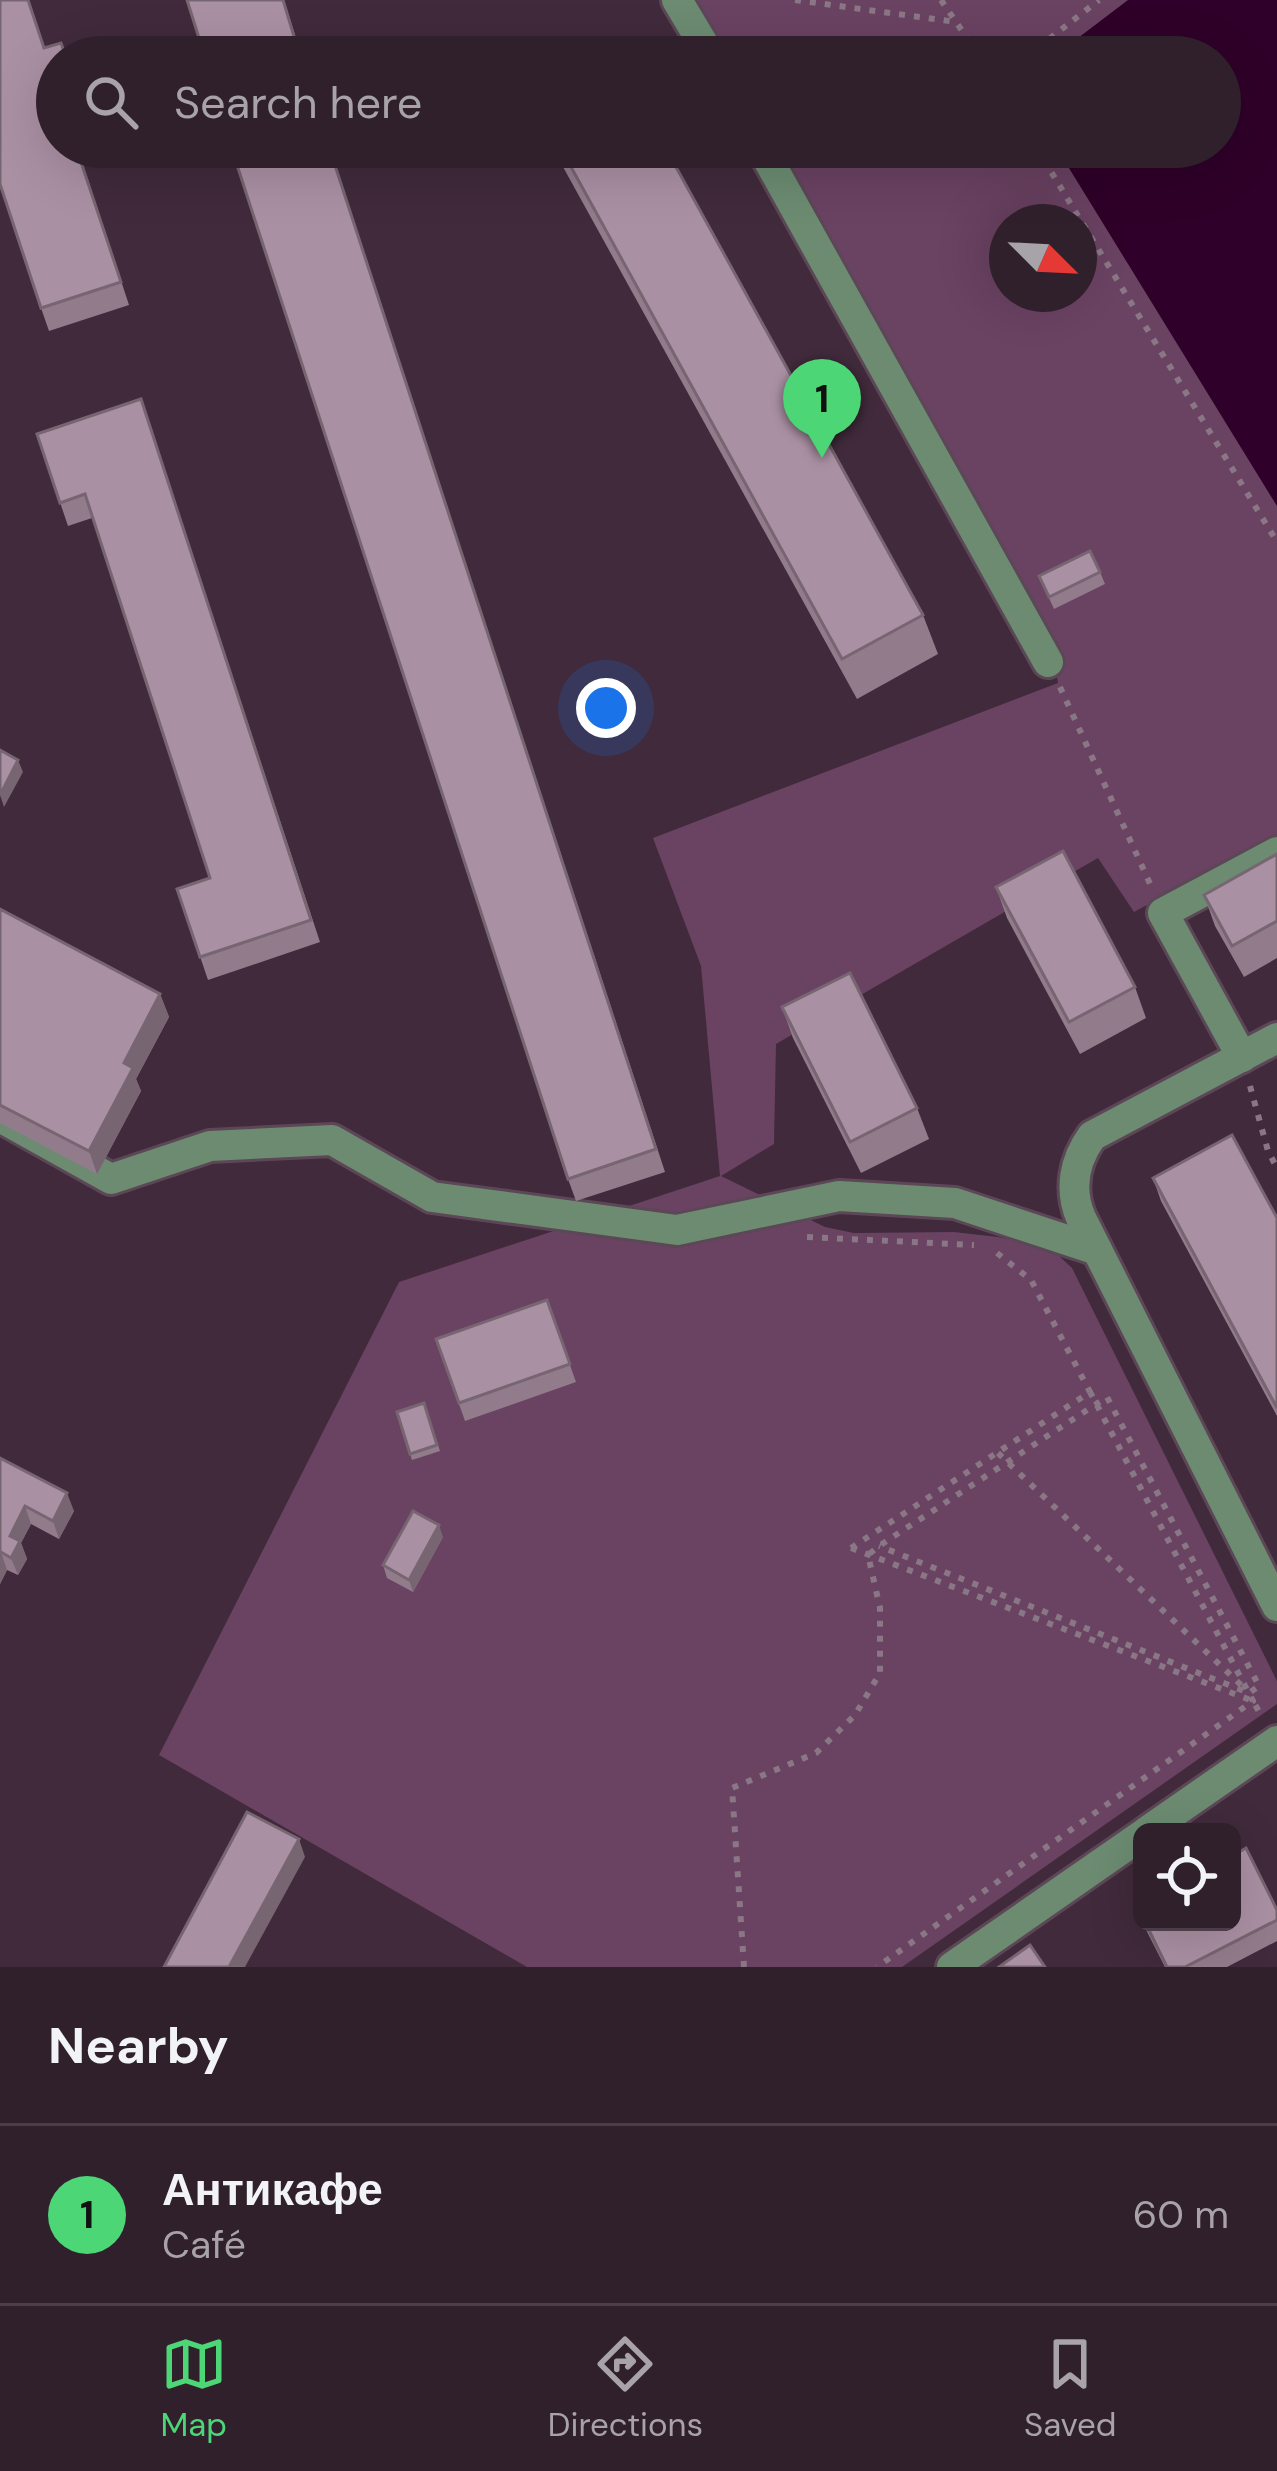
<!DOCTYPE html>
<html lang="en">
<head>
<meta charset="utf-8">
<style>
	:root { --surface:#30202c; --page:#382834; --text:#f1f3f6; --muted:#a8a3a9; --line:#4b3e48; --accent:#4cd676 }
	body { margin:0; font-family:"DM Sans",sans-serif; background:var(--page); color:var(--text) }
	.controls { position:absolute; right:36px; bottom:36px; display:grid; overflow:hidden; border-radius:18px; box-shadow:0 12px 48px #0002 }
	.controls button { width:108px; height:108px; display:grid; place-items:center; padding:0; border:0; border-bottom:3px solid var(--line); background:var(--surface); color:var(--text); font:60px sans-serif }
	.compass { position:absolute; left:989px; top:204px; width:108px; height:108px; border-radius:50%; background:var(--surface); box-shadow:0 12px 48px #0002; rotate:114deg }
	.you { position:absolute; left:606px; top:708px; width:42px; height:42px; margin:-30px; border:9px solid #fff; border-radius:50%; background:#1a73e8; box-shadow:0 0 0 18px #1a73e833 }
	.badge { display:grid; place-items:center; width:78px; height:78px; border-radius:50%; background:var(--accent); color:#111; font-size:39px; font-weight:700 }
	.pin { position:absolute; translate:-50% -99px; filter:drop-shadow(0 3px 6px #0008) }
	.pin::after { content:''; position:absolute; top:63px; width:42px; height:36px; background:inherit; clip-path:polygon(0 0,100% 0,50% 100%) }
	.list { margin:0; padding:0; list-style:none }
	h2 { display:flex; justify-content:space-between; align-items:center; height:156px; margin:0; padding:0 48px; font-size:51px }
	h2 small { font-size:39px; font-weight:400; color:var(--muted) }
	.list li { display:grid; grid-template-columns:78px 1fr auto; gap:36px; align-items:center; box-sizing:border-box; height:180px; padding:0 48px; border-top:3px solid var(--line) }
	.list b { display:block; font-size:45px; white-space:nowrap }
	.list p { margin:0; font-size:39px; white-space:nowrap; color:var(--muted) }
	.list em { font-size:39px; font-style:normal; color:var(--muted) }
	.icon { flex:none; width:66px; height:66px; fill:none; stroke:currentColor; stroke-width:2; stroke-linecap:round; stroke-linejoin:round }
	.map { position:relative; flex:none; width:1277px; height:1967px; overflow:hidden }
	.search { position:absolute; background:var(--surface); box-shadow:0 12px 48px #0002; left:36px; right:36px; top:36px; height:132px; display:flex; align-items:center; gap:30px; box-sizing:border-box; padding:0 42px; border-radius:66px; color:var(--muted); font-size:45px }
	.sheet { height:336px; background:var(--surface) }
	nav { display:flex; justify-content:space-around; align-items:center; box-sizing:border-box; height:168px; border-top:3px solid var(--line); background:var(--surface); font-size:33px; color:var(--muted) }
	nav a { display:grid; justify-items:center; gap:6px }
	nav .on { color:var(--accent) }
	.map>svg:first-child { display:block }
</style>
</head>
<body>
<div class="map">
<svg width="1277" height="1967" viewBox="0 0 1277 1967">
	<rect width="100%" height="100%" fill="#402a3b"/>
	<path fill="#6a4262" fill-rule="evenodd" d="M691 0H1277V835L1134 912 1098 858 776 1044 774 1144 721 1176 825 1227 854 1233 954 1232 998 1237 1034 1244 1057 1254 1072 1268 1277 1681V1704L902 1967H527L159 1755 399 1282 720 1176 701 966 653 838 1058 683 1054 659 775 147H1220V57H723ZM1007 222H1079V294H1007Z"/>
	<polygon fill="#2f0029" points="1128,0 1277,0 1277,506 1056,147 1220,147 1220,57 1053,57"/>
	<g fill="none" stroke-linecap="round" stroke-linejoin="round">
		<defs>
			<g id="minor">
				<polyline points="677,0 711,57"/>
				<polyline points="761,147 1048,662"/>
				<path d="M1277 1038 1092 1136C1074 1161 1069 1190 1081 1218L1277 1606"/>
				<polyline points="1242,1057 1163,913 1277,852"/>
				<polyline points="0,1117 111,1179 210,1146 332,1140 432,1197 677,1230 839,1196 955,1203 1097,1250"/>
				<polyline points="1146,1832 1277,1741"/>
				<polyline points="952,1967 1142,1835"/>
			</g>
		</defs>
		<use href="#minor" stroke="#5c4757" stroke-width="36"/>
		<g stroke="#8a7785" stroke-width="6" stroke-dasharray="6 9" stroke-linecap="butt">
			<polyline points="795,0 956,22"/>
			<polyline points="941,0 980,57"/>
			<polyline points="1026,57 1099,0"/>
			<polyline points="1036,147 1277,542"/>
			<polyline points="1060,687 1152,888"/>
			<polyline points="1250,1086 1268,1151 1277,1168"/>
			<polyline points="807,1237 974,1245"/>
			<polyline points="997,1253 1031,1280 1090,1392"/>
			<polyline points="998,1453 1242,1686"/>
			<polyline points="851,1548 1090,1392 1253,1701 877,1967"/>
			<polyline points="851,1548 1253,1701 1261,1715"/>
			<polyline points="744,1967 732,1788 816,1753 855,1715 880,1673 880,1608 868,1555 879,1546 1107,1397 1259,1686 1249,1693 879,1546"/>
		</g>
		<use href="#minor" stroke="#6c8b71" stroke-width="30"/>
	</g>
	<g fill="#927c8c">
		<polygon points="284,0 302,57 205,57"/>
		<polygon points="57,147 96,147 99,156 82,162 129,305 49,331 41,308"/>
		<polygon points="329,147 665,1172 576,1201 568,1179"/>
		<polygon points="552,147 665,147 923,615 938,654 857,699"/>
		<polygon points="141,399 320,942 208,980 177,889 210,878 92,518 68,526 37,434"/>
		<polygon points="1100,572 1105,584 1054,609 1039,576"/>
		<polygon points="1277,854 1277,958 1244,977 1215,926 1204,895"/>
		<polygon points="996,887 1135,987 1146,1018 1080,1054 1007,918"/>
		<polygon points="0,909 160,994 169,1017 136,1079 141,1091 97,1174 0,1123"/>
		<polygon points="782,1007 917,1108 929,1139 861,1173 793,1038"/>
		<polygon points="1153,1178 1277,1218 1277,1416 1161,1201"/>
		<polygon points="547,1300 576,1382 465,1421 436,1339"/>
		<polygon points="424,1403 440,1451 412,1460 397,1412"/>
		<polygon points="0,1458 74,1511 59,1539 31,1524 21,1543 27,1559 18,1575 7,1570 0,1584"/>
		<polygon points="443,1537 413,1592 387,1578 383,1565"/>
		<polygon points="1277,1910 1277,1941 1227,1967 1165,1967 1142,1922 1232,1922"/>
	</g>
	<g fill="#776572">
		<polygon points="18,760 23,772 4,807 0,795"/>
		<polygon points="160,994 169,1017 136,1079 141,1091 97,1174 89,1151 124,1063"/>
		<polygon points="67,1493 74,1511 59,1539 53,1521"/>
		<polygon points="25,1506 31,1524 21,1543 27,1559 18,1575 11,1558 10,1536"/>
		<polygon points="439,1525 443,1537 413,1592 409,1580"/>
		<polygon points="1,1552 7,1570 0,1584 0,1554"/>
		<polygon points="299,1839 305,1857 245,1967 229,1967"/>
	</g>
	<g fill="#aa90a3" stroke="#776572" stroke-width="3">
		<polygon points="0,0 28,0 44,48 61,43 66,57 57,57 57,147 76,147 121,282 41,308 0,184"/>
		<polygon points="187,0 283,0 296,43 251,57 205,57"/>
		<polygon points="610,46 616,57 590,57"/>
		<polygon points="282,147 329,147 656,1149 568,1179 236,162"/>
		<polygon points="560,147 665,147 923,615 842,659"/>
		<polygon points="141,399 311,920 200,957 177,889 210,878 85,494 60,503 37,434"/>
		<polygon points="1090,551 1100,572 1049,597 1039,576"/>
		<polygon points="0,750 18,760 0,795"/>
		<polygon points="1063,851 1135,987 1069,1022 996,887"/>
		<polygon points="1277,854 1277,921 1232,946 1204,895"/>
		<polygon points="0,909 160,994 124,1063 133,1068 89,1151 0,1105"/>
		<polygon points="850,973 917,1108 850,1142 782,1007"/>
		<polygon points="1232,1135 1277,1218 1277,1408 1153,1178"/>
		<polygon points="547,1300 570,1364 459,1403 436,1339"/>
		<polygon points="424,1403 437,1445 410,1454 397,1412"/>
		<polygon points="0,1458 67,1493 53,1521 25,1506 10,1536 20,1541 11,1558 1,1552 0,1554"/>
		<polygon points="413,1511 439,1525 409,1580 383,1565"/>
		<polygon points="247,1812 299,1839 229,1967 164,1967"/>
		<polygon points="1246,1848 1277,1910 1277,1920 1185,1967 1167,1967 1145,1922 1232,1922 1232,1856"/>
		<polygon points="1142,1902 1142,1917 1136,1905"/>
		<polygon points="1030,1945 1045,1967 999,1967"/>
	</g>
</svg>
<div class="controls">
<button><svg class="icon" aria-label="locate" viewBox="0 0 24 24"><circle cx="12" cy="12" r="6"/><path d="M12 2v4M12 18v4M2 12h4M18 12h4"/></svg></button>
</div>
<svg class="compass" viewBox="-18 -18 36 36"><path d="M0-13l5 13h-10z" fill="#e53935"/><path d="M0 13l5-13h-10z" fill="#a8a3a9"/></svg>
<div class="you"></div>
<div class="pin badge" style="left:822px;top:458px">1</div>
<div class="search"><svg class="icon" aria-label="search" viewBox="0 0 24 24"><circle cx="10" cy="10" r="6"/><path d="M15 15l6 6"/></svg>Search here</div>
</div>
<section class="sheet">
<h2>Nearby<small></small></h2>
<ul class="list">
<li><span class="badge">1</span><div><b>Антикафе</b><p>Café</p></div><em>60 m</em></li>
</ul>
</section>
<nav>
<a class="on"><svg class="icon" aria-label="map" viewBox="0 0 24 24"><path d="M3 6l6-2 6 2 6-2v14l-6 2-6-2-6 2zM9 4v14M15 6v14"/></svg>Map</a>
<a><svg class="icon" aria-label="directions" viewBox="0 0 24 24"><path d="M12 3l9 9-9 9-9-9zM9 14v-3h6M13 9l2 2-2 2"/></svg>Directions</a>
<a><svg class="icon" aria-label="saved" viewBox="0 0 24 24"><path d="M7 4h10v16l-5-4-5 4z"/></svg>Saved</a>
</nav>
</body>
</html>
